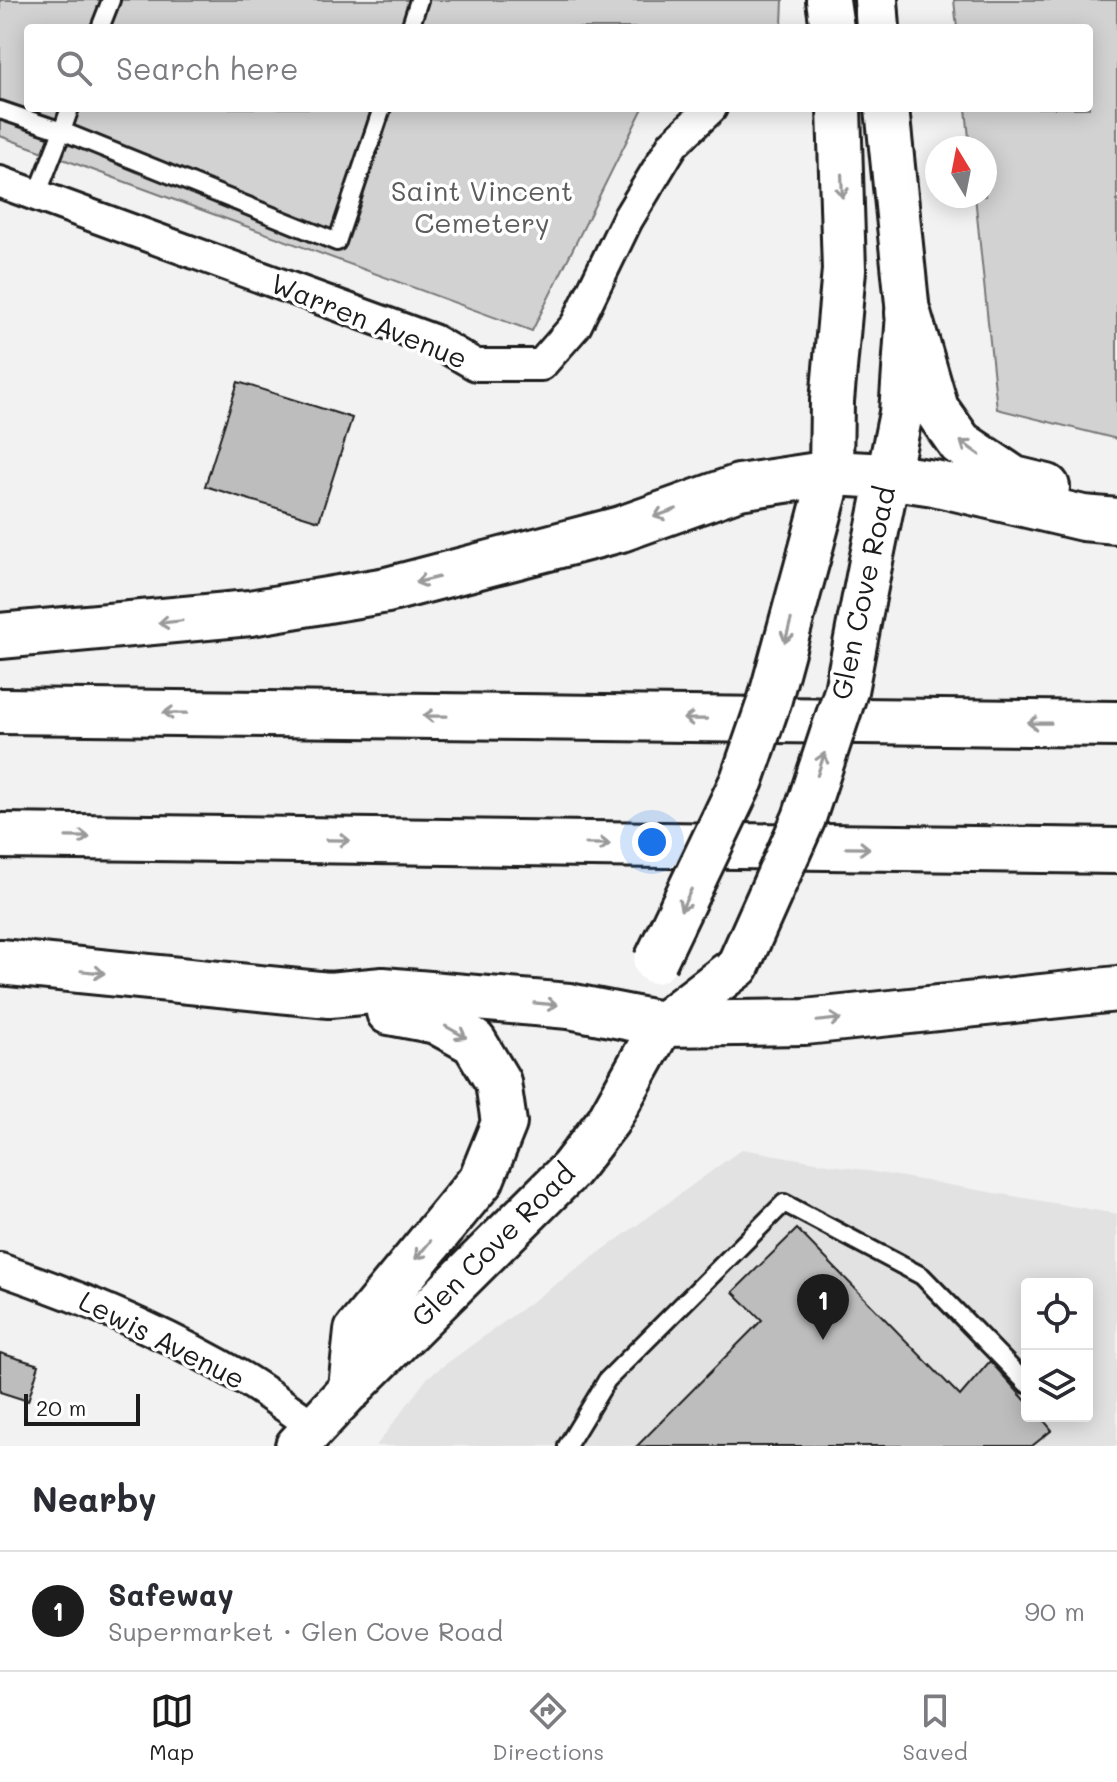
<!DOCTYPE html>
<html lang="en">
<head>
<meta charset="utf-8">
<style>
	:root { --surface:#fff; --page:#f2f2f3; --text:#2b2b33; --muted:#7c7c81; --line:#e1e1e2; --accent:#1c1c1c }
	body { margin:0; font-family:Mali,sans-serif; background:var(--page); color:var(--text) }
	.controls { position:absolute; right:24px; bottom:24px; display:grid; overflow:hidden; border-radius:8px; box-shadow:0 4px 20px #0003 }
	.controls button { width:72px; height:72px; display:grid; place-items:center; padding:0; border:0; border-bottom:2px solid var(--line); background:var(--surface); color:var(--text); font:40px sans-serif }
	.compass { position:absolute; left:925px; top:136px; width:72px; height:72px; border-radius:50%; background:var(--surface); box-shadow:0 4px 20px #0003; rotate:350deg }
	.scale { position:absolute; left:24px; bottom:20px; width:116px; box-sizing:border-box; padding-left:8px; border:4px solid #1c1c1c; border-top:0; font-size:22px; line-height:28px; white-space:nowrap; color:#1c1c1c; -webkit-text-stroke:6px #fff; paint-order:stroke }
	.you { position:absolute; left:652px; top:842px; width:28px; height:28px; margin:-20px; border:6px solid #fff; border-radius:50%; background:#1a73e8; box-shadow:0 0 0 12px #1a73e833 }
	.badge { display:grid; place-items:center; width:52px; height:52px; border-radius:50%; background:var(--accent); color:#fff; font-size:26px; font-weight:700 }
	.pin { position:absolute; translate:-50% -66px; filter:drop-shadow(0 2px 4px #0008) }
	.pin::after { content:''; position:absolute; top:42px; width:28px; height:24px; background:inherit; clip-path:polygon(0 0,100% 0,50% 100%) }
	.list { margin:0; padding:0; list-style:none }
	h2 { display:flex; justify-content:space-between; align-items:center; height:104px; margin:0; padding:0 32px; font-size:34px }
	h2 small { font-size:26px; font-weight:400; color:var(--muted) }
	.list li { display:grid; grid-template-columns:52px 1fr auto; gap:24px; align-items:center; box-sizing:border-box; height:120px; padding:0 32px; border-top:2px solid var(--line) }
	.list b { display:block; font-size:30px; white-space:nowrap }
	.list p { margin:0; font-size:26px; white-space:nowrap; color:var(--muted) }
	.list em { font-size:26px; font-style:normal; color:var(--muted) }
	.icon { flex:none; width:44px; height:44px; fill:none; stroke:currentColor; stroke-width:2; stroke-linecap:round; stroke-linejoin:round }
	.map { position:relative; flex:none; width:1117px; height:1446px; overflow:hidden }
	.search { position:absolute; background:var(--surface); box-shadow:0 4px 20px #0003; left:24px; right:24px; top:24px; height:88px; display:flex; align-items:center; gap:20px; box-sizing:border-box; padding:0 28px; border-radius:8px; color:var(--muted); font-size:30px }
	.sheet { height:224px; background:var(--surface) }
	nav { display:flex; justify-content:space-around; align-items:center; box-sizing:border-box; height:112px; border-top:2px solid var(--line); background:var(--surface); font-size:22px; color:var(--muted) }
	nav a { display:grid; justify-items:center; gap:4px }
	nav .on { color:var(--accent) }
	.map>svg:first-child { display:block }
</style>
</head>
<body>
<div class="map">
<svg width="1117" height="1446" viewBox="0 0 1117 1446">
	<rect width="100%" height="100%" fill="#f2f2f2"/>
	<filter id="ink" filterUnits="userSpaceOnUse"><feTurbulence type="fractalNoise" baseFrequency=".0125" numOctaves="2"/><feDisplacementMap in="SourceGraphic" scale="16" xChannelSelector="R" yChannelSelector="G"/><feConvolveMatrix kernelMatrix="1 2 1 2 8 2 1 2 1" color-interpolation-filters="sRGB"/></filter>
	<g filter="url(#ink)">
		<path fill="#e2e2e2" fill-rule="evenodd" d="M742 1149 1117 1214V1446H376L428 1377ZM1027 1284H1087V1416H1027Z"/>
		<g fill="#d2d2d2" stroke="#777" stroke-width="2">
			<polygon points="0,0 783,0 782,24 774,28 28,28 28,108 643,108 532,331 0,136"/>
			<polygon points="954,0 1117,0 1117,439 997,409 975,196 985,196 985,148 970,148 966,108 1089,108 1089,28 957,28"/>
		</g>
		<g fill="#bdbdbd" stroke="#1c1c1c" stroke-width="2">
			<polygon points="238,382 352,418 319,521 205,486"/>
			<polygon points="797,1229 960,1396 990,1361 1027,1402 1027,1416 1040,1416 1052,1430 1032,1446 637,1446 762,1320 733,1292"/>
			<polygon points="0,1353 39,1365 28,1401 0,1392"/>
		</g>
		<g fill="none" stroke-linecap="round" stroke-linejoin="round">
			<defs>
				<g id="lane">
					<polyline points="100,28 111,0"/>
					<polyline points="410,28 419,0"/>
					<polyline points="70,108 62,131 337,242 382,108"/>
					<polyline points="0,110 62,131 37,195"/>
					<polyline points="567,1446 607,1380 784,1203 922,1276 1027,1384"/>
				</g>
				<g id="street">
					<polyline points="0,182 433,340 476,365 541,365 576,325 627,220 673,144 711,108"/>
					<path d="M0 1269C84 1298 167 1333 243 1378 268 1393 291 1411 315 1427"/>
				</g>
				<g id="secondary">
					<polyline points="828,0 832,28"/>
					<polyline points="876,0 878,28"/>
					<polyline points="809,556 831,473 832,401 844,270 839,108"/>
					<polyline points="871,561 901,413 908,313 887,108"/>
					<polyline points="297,1446 351,1388 570,1170 608,1121 662,1024 738,966"/>
				</g>
				<g id="highway">
					<polyline points="908,313 936,409 960,443 1014,479 1047,487"/>
					<polyline points="0,636 250,613 387,590 621,529 739,487 831,473 887,476 934,483 1083,518 1117,521"/>
					<polyline points="0,711 1117,724"/>
					<polyline points="0,836 1117,851"/>
					<polyline points="0,962 329,995 383,990 569,1006 662,1024 805,1022 1117,989"/>
					<polyline points="351,1388 357,1331 481,1180 504,1123 498,1082 474,1042 436,1021 389,1012"/>
				</g>
			</defs>
			<use href="#lane" stroke="#1c1c1c" stroke-width="22"/>
			<use href="#street" stroke="#1c1c1c" stroke-width="36"/>
			<use href="#secondary" stroke="#1c1c1c" stroke-width="48"/>
			<use href="#highway" stroke="#1c1c1c" stroke-width="50"/>
			<use href="#lane" stroke="#fff" stroke-width="16"/>
			<use href="#street" stroke="#fff" stroke-width="30"/>
			<use href="#secondary" stroke="#fff" stroke-width="42"/>
			<use href="#highway" stroke="#fff" stroke-width="44"/>
			<defs>
				<g id="secondary-bridge">
					<polyline points="655,962 742,780 770,699 809,556"/>
					<polyline points="738,966 804,818 846,691 871,561"/>
				</g>
			</defs>
			<use href="#secondary-bridge" stroke="#1c1c1c" stroke-width="48" stroke-linecap="butt"/>
			<use href="#secondary-bridge" stroke="#fff" stroke-width="42"/>
		</g>
		<defs><path id="oneway-shaft" d="M-6 0H5M1.5-3L5.5 0L1.5 3" fill="none" stroke-width="1.6" stroke-linecap="round" stroke-linejoin="round" transform="scale(2)"/></defs>
		<g stroke="#999">
			<use href="#oneway-shaft" transform="translate(842 186) rotate(88)"/>
			<use href="#oneway-shaft" transform="translate(970 448) rotate(-144)"/>
			<use href="#oneway-shaft" transform="translate(665 513) rotate(160)"/>
			<use href="#oneway-shaft" transform="translate(427 580) rotate(166)"/>
			<use href="#oneway-shaft" transform="translate(170 622) rotate(174)"/>
			<use href="#oneway-shaft" transform="translate(788 631) rotate(105)"/>
			<use href="#oneway-shaft" transform="translate(175 713) rotate(-179)"/>
			<use href="#oneway-shaft" transform="translate(435 716) rotate(-179)"/>
			<use href="#oneway-shaft" transform="translate(695 719) rotate(-179)"/>
			<use href="#oneway-shaft" transform="translate(1039 723) rotate(-179)"/>
			<use href="#oneway-shaft" transform="translate(821 764) rotate(-72)"/>
			<use href="#oneway-shaft" transform="translate(78 837) rotate(1)"/>
			<use href="#oneway-shaft" transform="translate(338 840) rotate(1)"/>
			<use href="#oneway-shaft" transform="translate(598 844) rotate(1)"/>
			<use href="#oneway-shaft" transform="translate(858 848) rotate(1)"/>
			<use href="#oneway-shaft" transform="translate(686 900) rotate(116)"/>
			<use href="#oneway-shaft" transform="translate(93 972) rotate(6)"/>
			<use href="#oneway-shaft" transform="translate(546 1004) rotate(5)"/>
			<use href="#oneway-shaft" transform="translate(829 1020) rotate(-6)"/>
			<use href="#oneway-shaft" transform="translate(456 1032) rotate(29)"/>
			<use href="#oneway-shaft" transform="translate(423 1250) rotate(130)"/>
		</g>
	</g>
	<g text-anchor="middle" stroke-width="7" stroke-linejoin="round" paint-order="stroke">
		<g font-size="28" fill="#5c5c5c" stroke="#fff">
			<text x="482" y="201">Saint Vincent<tspan x="482" dy="32">Cemetery</tspan></text>
		</g>
		<g font-size="28" fill="#1c1c1c" stroke="#fff">
			<text transform="translate(369 321) rotate(22)" y="10">Warren Avenue</text>
			<text transform="translate(863 593) rotate(-78)" y="10">Glen Cove Road</text>
			<text transform="translate(493 1245) rotate(-45)" y="10">Glen Cove Road</text>
			<text transform="translate(162 1340) rotate(27)" y="10">Lewis Avenue</text>
		</g>
	</g>
</svg>
<div class="controls">
<button><svg class="icon" aria-label="locate" viewBox="0 0 24 24"><circle cx="12" cy="12" r="6"/><path d="M12 2v4M12 18v4M2 12h4M18 12h4"/></svg></button>
<button><svg class="icon" aria-label="layers" viewBox="0 0 24 24"><path d="M12 4l9 5-9 5-9-5zM3 14l9 5 9-5"/></svg></button>
</div>
<svg class="compass" viewBox="-18 -18 36 36"><path d="M0-13l5 13h-10z" fill="#e53935"/><path d="M0 13l5-13h-10z" fill="#7c7c81"/></svg>
<div class="scale">20 m</div>
<div class="you"></div>
<div class="pin badge" style="left:823px;top:1340px">1</div>
<div class="search"><svg class="icon" aria-label="search" viewBox="0 0 24 24"><circle cx="10" cy="10" r="6"/><path d="M15 15l6 6"/></svg>Search here</div>
</div>
<section class="sheet">
<h2>Nearby<small></small></h2>
<ul class="list">
<li><span class="badge">1</span><div><b>Safeway</b><p>Supermarket · Glen Cove Road</p></div><em>90 m</em></li>
</ul>
</section>
<nav>
<a class="on"><svg class="icon" aria-label="map" viewBox="0 0 24 24"><path d="M3 6l6-2 6 2 6-2v14l-6 2-6-2-6 2zM9 4v14M15 6v14"/></svg>Map</a>
<a><svg class="icon" aria-label="directions" viewBox="0 0 24 24"><path d="M12 3l9 9-9 9-9-9zM9 14v-3h6M13 9l2 2-2 2"/></svg>Directions</a>
<a><svg class="icon" aria-label="saved" viewBox="0 0 24 24"><path d="M7 4h10v16l-5-4-5 4z"/></svg>Saved</a>
</nav>
</body>
</html>
